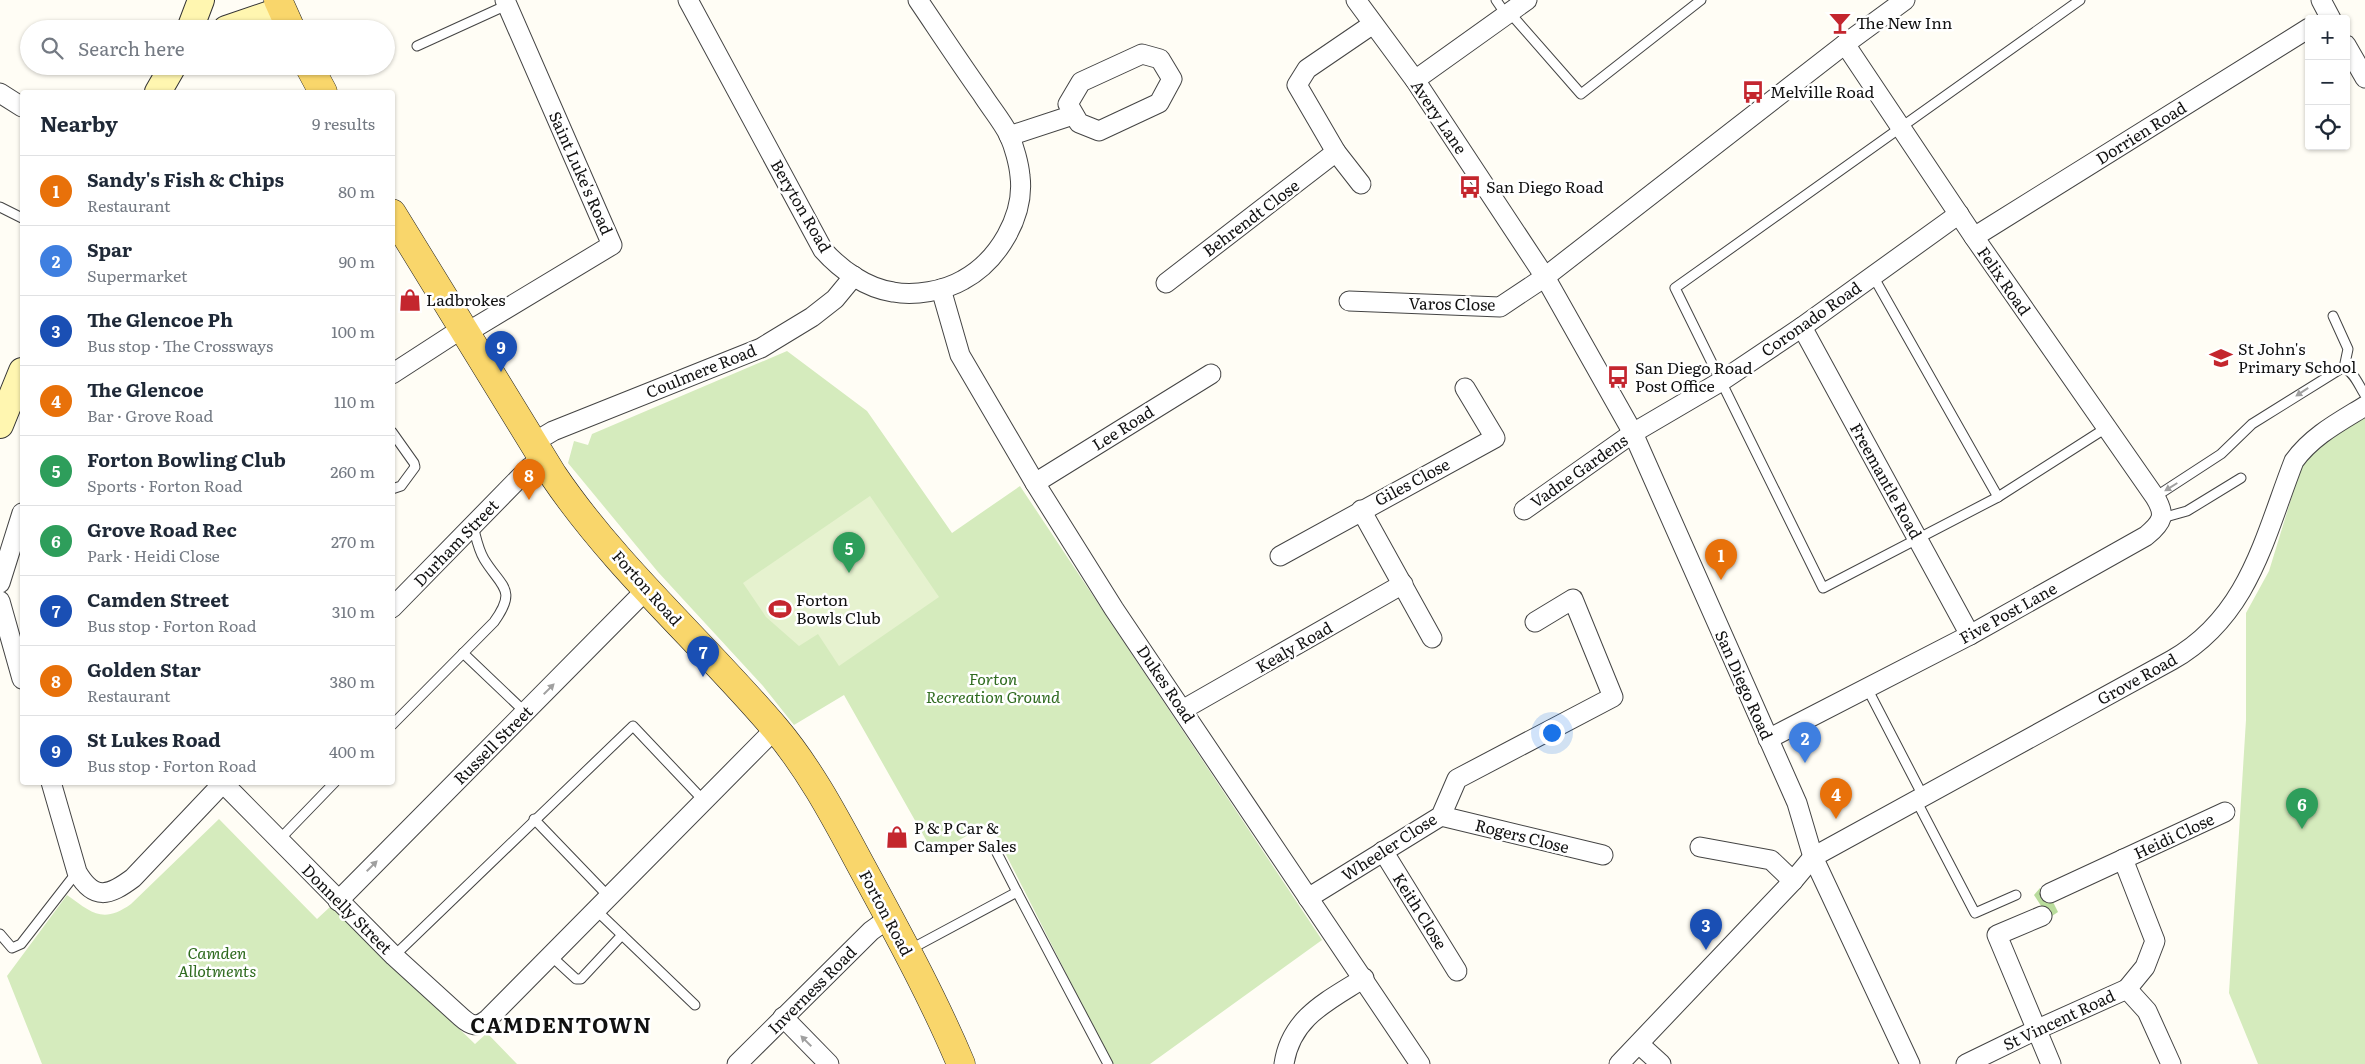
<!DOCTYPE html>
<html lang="en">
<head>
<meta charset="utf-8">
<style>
	:root { --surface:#fff; --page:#f2f2f3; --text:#1f2937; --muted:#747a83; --line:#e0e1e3; --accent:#7c3aed }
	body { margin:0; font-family:Literata,serif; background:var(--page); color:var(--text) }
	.controls { position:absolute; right:15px; top:15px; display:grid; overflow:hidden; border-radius:5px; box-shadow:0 1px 4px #0004 }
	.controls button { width:45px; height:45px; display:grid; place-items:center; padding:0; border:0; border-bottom:1px solid var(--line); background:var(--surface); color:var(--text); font:25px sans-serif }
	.you { position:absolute; left:1551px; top:732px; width:18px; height:18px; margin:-12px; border:4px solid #fff; border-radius:50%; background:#1a73e8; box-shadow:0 0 0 8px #1a73e833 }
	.badge { display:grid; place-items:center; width:32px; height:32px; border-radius:50%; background:var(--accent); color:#fff; font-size:16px; font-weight:700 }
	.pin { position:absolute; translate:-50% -41px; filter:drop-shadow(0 1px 2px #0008) }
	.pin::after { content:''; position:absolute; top:26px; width:18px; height:15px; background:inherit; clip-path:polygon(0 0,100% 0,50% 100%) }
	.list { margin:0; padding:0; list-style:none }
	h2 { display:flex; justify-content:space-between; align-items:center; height:65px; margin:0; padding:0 20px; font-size:21px }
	h2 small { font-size:16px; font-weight:400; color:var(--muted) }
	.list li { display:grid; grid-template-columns:32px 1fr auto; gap:15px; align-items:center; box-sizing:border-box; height:70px; padding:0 20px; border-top:1px solid var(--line) }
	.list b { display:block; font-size:19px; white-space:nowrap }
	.list p { margin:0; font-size:16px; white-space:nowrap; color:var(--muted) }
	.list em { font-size:16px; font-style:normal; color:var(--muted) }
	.icon { flex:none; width:28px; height:28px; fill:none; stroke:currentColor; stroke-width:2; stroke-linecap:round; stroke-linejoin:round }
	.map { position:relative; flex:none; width:2365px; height:1064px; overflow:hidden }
	.search { position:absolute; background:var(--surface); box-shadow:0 1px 4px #0004; left:20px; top:20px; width:375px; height:55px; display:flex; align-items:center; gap:12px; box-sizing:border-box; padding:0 18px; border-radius:28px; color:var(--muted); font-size:19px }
	.panel { position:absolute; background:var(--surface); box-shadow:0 1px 4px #0004; left:20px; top:90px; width:375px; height:695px; border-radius:5px }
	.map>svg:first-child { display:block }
</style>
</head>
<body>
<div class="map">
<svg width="2365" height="1064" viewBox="0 0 2365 1064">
	<rect width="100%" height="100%" fill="#fffdf5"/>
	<g fill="#d5ebbd">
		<polygon points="787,351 867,411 952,533 1020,486 1322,940 1150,1064 1112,1064 990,823 934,854 844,695 794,725 763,686 658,572 568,463 574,441 588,445 592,434"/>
		<polygon points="2365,417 2365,1064 2258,1064 2229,993 2246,720 2246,613 2269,571 2303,460 2323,442"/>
		<path d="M219 819 317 919 331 906 475 1044 487 1033 517 1064H42L7 976 67 895C92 913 103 924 131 904Z"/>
	</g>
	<polygon fill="#b9dc9c" points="2040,888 2052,900 2058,912 2049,918 2034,895"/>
	<polygon fill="#e6f2cf" points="870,496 939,597 839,666 818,634 799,646 766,617 743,583"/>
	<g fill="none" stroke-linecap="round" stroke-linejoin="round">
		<defs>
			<g id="lane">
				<polyline points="1496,0 1507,16"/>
				<polyline points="2080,0 1675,288 1823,588 1998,497 2106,428"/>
				<polyline points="1510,13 1581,94 1701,0"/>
				<polyline points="417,46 507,5"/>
				<polyline points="0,207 22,218"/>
				<polyline points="1873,276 1998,497"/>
				<polyline points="2333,316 2348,349 2344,368"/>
				<polyline points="392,432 414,463 415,467 401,486 392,489"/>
				<path d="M2155 497 2221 454 2252 424 2342 368C2353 369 2359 386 2365 395"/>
				<polyline points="2162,518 2187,511 2241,478"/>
				<polyline points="463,653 526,713"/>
				<polyline points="1867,688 1923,796"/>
				<path d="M392 725 494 622C518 589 501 587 484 559 478 549 476 537 473 526"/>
				<polyline points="1916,800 1975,913 2016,895"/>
				<polyline points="534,819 609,897"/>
				<polyline points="278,841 335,782"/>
				<polyline points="997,853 1017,892"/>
				<polyline points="596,910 695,1005"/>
				<polyline points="0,934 12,948 21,944 77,872"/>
				<polyline points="909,950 1017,892 1108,1064"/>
				<polyline points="394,956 633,726 704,801"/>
				<polyline points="551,956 576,979 581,979 622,935"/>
			</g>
			<g id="street">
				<path d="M688 0 823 250C841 270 866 288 893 292 915 296 944 291 963 280 998 261 1025 216 1020 176 1019 164 1014 146 1009 135 1002 121 990 107 982 94 960 63 939 31 918 0"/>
				<polyline points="1356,0 1415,80 1545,277 1633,433 1797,803 1813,857 1910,1064"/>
				<polyline points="2321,0 2331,19"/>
				<polyline points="2346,45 2365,78"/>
				<polygon points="1142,54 1160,59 1172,79 1159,103 1099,131 1079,123 1068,104 1081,82"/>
				<polyline points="1415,80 1527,0"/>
				<polyline points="0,93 22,107"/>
				<polyline points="1009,136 1073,115"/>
				<polyline points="1361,184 1336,152 1297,85 1307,69 1373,24"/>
				<polyline points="1974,237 2309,28"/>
				<polyline points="1166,283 1336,152"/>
				<polyline points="941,289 960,355 1035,483 1114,609 1420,1064"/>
				<polyline points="1349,301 1500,307 1545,277 1845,44 1905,0"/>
				<polyline points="1802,327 1970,635"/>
				<polyline points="466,333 612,245 505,0"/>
				<polyline points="392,374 463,328"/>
				<polyline points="533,443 553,431 761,348 812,317 835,299 854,276"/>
				<polyline points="1035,483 1211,374"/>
				<polyline points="1361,510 1432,638"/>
				<polyline points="1524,510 1633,433 1720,382 1802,327 1959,214"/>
				<polyline points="1280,556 1495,438 1465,388"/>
				<polyline points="0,583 22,513"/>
				<polyline points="0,601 22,679"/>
				<polyline points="392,608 529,468 543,458"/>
				<polyline points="1184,709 1403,584"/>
				<path d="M1768 739 1970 635 2146 536C2163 522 2166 515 2155 497L1974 237 1845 44"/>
				<path d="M51 782 77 872C94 901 109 896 133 878L224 782"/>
				<path d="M223 783 394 956 461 1017C471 1026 477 1028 488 1019L776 728"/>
				<polyline points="1441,816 1603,855"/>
				<polyline points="1700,847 1771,860 1793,881"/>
				<polyline points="1383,851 1457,971"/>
				<polyline points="2123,859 2155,941 2145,967 2127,989"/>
				<polyline points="2050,893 2225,812"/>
				<polyline points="1308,898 1441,816 1457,779 1613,697 1573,599 1535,622"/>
				<polyline points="338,901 647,589"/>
				<polyline points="2042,916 1997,935 2051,1064"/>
				<polyline points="783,1017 829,1064"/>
				<polyline points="1639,1044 1661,1064"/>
				<polyline points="737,1064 871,931 889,918"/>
				<path d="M1284 1064C1291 1017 1328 1001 1364 978"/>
				<path d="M1619 1064 1793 881 1813 857 2172 660C2249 616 2264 538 2294 461 2312 436 2339 422 2365 406"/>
				<polyline points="1966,1064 2038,1029 2127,989 2147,1011 2171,1064"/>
			</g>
			<g id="secondary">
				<polyline points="190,29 201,0"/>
				<polyline points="226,29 282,10"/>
				<polyline points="158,92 173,66"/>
				<polyline points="0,425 22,371"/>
			</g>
			<g id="primary">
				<polyline points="278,0 291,29"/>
				<polyline points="309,66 323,92"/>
				<path d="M392 213 553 475C616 568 702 642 775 728 814 774 841 829 870 882 902 941 935 1002 961 1064"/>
			</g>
		</defs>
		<use href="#lane" stroke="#444" stroke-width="11"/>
		<use href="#street" stroke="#444" stroke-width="21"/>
		<use href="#secondary" stroke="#333" stroke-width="28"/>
		<use href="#primary" stroke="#222" stroke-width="29"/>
		<use href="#lane" stroke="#fff" stroke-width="9"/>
		<use href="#street" stroke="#fff" stroke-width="19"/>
		<use href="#secondary" stroke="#fff6b0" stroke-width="26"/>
		<use href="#primary" stroke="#f9d66b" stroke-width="28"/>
	</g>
	<defs><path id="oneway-solid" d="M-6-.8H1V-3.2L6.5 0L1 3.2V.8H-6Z" transform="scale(1.25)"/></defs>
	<g fill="#a0a0a0">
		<use href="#oneway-solid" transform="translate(2302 392) rotate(147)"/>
		<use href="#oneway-solid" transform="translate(2171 487) rotate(148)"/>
		<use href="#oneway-solid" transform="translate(549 689) rotate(-45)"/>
		<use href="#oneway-solid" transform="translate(372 866) rotate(-45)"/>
		<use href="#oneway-solid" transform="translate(806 1041) rotate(-135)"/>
	</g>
	<defs>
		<symbol id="bar-bare" viewBox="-9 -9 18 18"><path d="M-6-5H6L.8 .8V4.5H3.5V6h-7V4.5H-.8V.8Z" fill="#c4262e" stroke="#fff" stroke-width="2.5" paint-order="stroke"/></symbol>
		<symbol id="bus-bare" viewBox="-9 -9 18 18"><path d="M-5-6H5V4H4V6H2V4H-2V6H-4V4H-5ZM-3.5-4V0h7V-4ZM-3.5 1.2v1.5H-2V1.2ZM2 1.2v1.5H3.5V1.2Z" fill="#c4262e" stroke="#fff" stroke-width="2.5" paint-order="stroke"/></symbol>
		<symbol id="shop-bare" viewBox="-9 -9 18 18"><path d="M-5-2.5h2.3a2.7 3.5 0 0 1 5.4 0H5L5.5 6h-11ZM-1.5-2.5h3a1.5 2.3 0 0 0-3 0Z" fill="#c4262e" stroke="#fff" stroke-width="2.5" paint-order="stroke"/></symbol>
		<symbol id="school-bare" viewBox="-9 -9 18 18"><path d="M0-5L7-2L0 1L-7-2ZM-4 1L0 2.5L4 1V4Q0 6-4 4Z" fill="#c4262e" stroke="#fff" stroke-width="2.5" paint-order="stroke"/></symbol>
		<symbol id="stadium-bare" viewBox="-9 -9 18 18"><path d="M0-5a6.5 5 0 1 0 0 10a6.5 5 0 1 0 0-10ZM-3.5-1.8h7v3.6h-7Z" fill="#c4262e" stroke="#fff" stroke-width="2.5" paint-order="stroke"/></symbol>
	</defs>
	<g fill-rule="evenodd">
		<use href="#bar-bare" x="1824" y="7" width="32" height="32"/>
		<use href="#bus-bare" x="1737" y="76" width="32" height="32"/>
		<use href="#bus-bare" x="1454" y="171" width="32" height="32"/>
		<use href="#shop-bare" x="394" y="284" width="32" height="32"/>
		<use href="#school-bare" x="2205" y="342" width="32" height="32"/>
		<use href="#bus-bare" x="1602" y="361" width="32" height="32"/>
		<use href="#stadium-bare" x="764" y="593" width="32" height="32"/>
		<use href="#shop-bare" x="881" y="821" width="32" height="32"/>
	</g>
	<g text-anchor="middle" stroke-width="5" stroke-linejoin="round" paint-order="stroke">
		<g font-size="16" fill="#111" stroke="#fff" text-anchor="start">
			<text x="1856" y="29">The New Inn</text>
			<text x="1770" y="98">Melville Road</text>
			<text x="1486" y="193">San Diego Road</text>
			<text x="426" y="306">Ladbrokes</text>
			<text x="2238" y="355">St John's<tspan x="2238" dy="18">Primary School</tspan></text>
			<text x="1635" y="374">San Diego Road<tspan x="1635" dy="18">Post Office</tspan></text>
			<text x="796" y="606">Forton<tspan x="796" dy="18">Bowls Club</tspan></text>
			<text x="914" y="834">P &amp; P Car &amp;<tspan x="914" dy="18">Camper Sales</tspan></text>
		</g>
		<g font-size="16" fill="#111" stroke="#fff">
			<text transform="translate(1439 117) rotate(56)" y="6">Avery Lane</text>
			<text transform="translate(2141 133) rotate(-32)" y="6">Dorrien Road</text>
			<text transform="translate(581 173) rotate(66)" y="6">Saint Luke's Road</text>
			<text transform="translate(801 206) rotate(60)" y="6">Beryton Road</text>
			<text transform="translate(1251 218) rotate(-37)" y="6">Behrendt Close</text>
			<text transform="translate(2004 281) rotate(55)" y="6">Felix Road</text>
			<text transform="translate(1452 304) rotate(1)" y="6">Varos Close</text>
			<text transform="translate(1811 319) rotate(-35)" y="6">Coronado Road</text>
			<text transform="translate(701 371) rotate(-22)" y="6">Coulmere Road</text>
			<text transform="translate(1123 428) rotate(-32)" y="6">Lee Road</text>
			<text transform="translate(1579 471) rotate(-35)" y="6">Vadne Gardens</text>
			<text transform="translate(1886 481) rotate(61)" y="6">Freemantle Road</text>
			<text transform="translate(1412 482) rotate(-28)" y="6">Giles Close</text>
			<text transform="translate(456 543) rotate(-46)" y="6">Durham Street</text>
			<text transform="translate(647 588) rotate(48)" y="6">Forton Road</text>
			<text transform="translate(2008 613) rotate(-29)" y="6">Five Post Lane</text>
			<text transform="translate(1294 647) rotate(-30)" y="6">Kealy Road</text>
			<text transform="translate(2137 679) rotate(-29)" y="6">Grove Road</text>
			<text transform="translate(1166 684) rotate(56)" y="6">Dukes Road</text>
			<text transform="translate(1744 685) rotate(66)" y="6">San Diego Road</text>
			<text transform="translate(493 745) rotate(-45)" y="6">Russell Street</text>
			<text transform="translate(1522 836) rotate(14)" y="6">Rogers Close</text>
			<text transform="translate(2174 836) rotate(-25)" y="6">Heidi Close</text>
			<text transform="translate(1389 847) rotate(-33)" y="6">Wheeler Close</text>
			<text transform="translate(347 909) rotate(45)" y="6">Donnelly Street</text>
			<text transform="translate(1420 911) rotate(58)" y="6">Keith Close</text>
			<text transform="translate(886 913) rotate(62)" y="6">Forton Road</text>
			<text transform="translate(812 990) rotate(-45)" y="6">Inverness Road</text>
			<text transform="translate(2059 1020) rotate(-25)" y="6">St Vincent Road</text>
		</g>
		<g font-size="16" font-style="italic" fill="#2f6b1f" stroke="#fff">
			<text x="993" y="685">Forton<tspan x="993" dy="18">Recreation Ground</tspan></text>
			<text x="217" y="959">Camden<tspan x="217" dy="18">Allotments</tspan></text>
		</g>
		<g font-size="21" font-weight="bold" letter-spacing="1" fill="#111" stroke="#fff">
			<text x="561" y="1033">CAMDENTOWN</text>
		</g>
	</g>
</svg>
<div class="controls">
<button>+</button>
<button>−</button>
<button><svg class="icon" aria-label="locate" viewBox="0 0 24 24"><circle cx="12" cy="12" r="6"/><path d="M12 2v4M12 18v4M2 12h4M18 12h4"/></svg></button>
</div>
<div class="you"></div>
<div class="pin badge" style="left:1721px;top:580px;background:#e8710a">1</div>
<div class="pin badge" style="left:1805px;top:763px;background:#3f7fe0">2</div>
<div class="pin badge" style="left:1706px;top:950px;background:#1a4fb4">3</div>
<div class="pin badge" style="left:1836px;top:819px;background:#e8710a">4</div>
<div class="pin badge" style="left:849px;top:573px;background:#2e9e5b">5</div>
<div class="pin badge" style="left:2302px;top:829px;background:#2e9e5b">6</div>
<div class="pin badge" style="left:703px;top:677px;background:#1a4fb4">7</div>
<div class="pin badge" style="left:529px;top:500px;background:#e8710a">8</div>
<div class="pin badge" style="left:501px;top:372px;background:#1a4fb4">9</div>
<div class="search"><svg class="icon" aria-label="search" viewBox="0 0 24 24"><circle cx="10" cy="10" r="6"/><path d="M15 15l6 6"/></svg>Search here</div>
<section class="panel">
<h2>Nearby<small>9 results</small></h2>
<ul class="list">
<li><span class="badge" style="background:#e8710a">1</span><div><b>Sandy's Fish &amp; Chips</b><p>Restaurant</p></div><em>80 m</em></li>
<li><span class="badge" style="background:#3f7fe0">2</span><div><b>Spar</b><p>Supermarket</p></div><em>90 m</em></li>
<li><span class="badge" style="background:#1a4fb4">3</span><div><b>The Glencoe Ph</b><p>Bus stop · The Crossways</p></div><em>100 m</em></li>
<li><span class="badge" style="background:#e8710a">4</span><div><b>The Glencoe</b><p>Bar · Grove Road</p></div><em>110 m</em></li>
<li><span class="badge" style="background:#2e9e5b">5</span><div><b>Forton Bowling Club</b><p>Sports · Forton Road</p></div><em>260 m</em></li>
<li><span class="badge" style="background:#2e9e5b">6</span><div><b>Grove Road Rec</b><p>Park · Heidi Close</p></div><em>270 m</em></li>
<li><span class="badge" style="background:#1a4fb4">7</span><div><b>Camden Street</b><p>Bus stop · Forton Road</p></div><em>310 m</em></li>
<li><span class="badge" style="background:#e8710a">8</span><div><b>Golden Star</b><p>Restaurant</p></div><em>380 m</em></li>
<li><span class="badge" style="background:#1a4fb4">9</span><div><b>St Lukes Road</b><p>Bus stop · Forton Road</p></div><em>400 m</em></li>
</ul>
</section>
</div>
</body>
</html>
